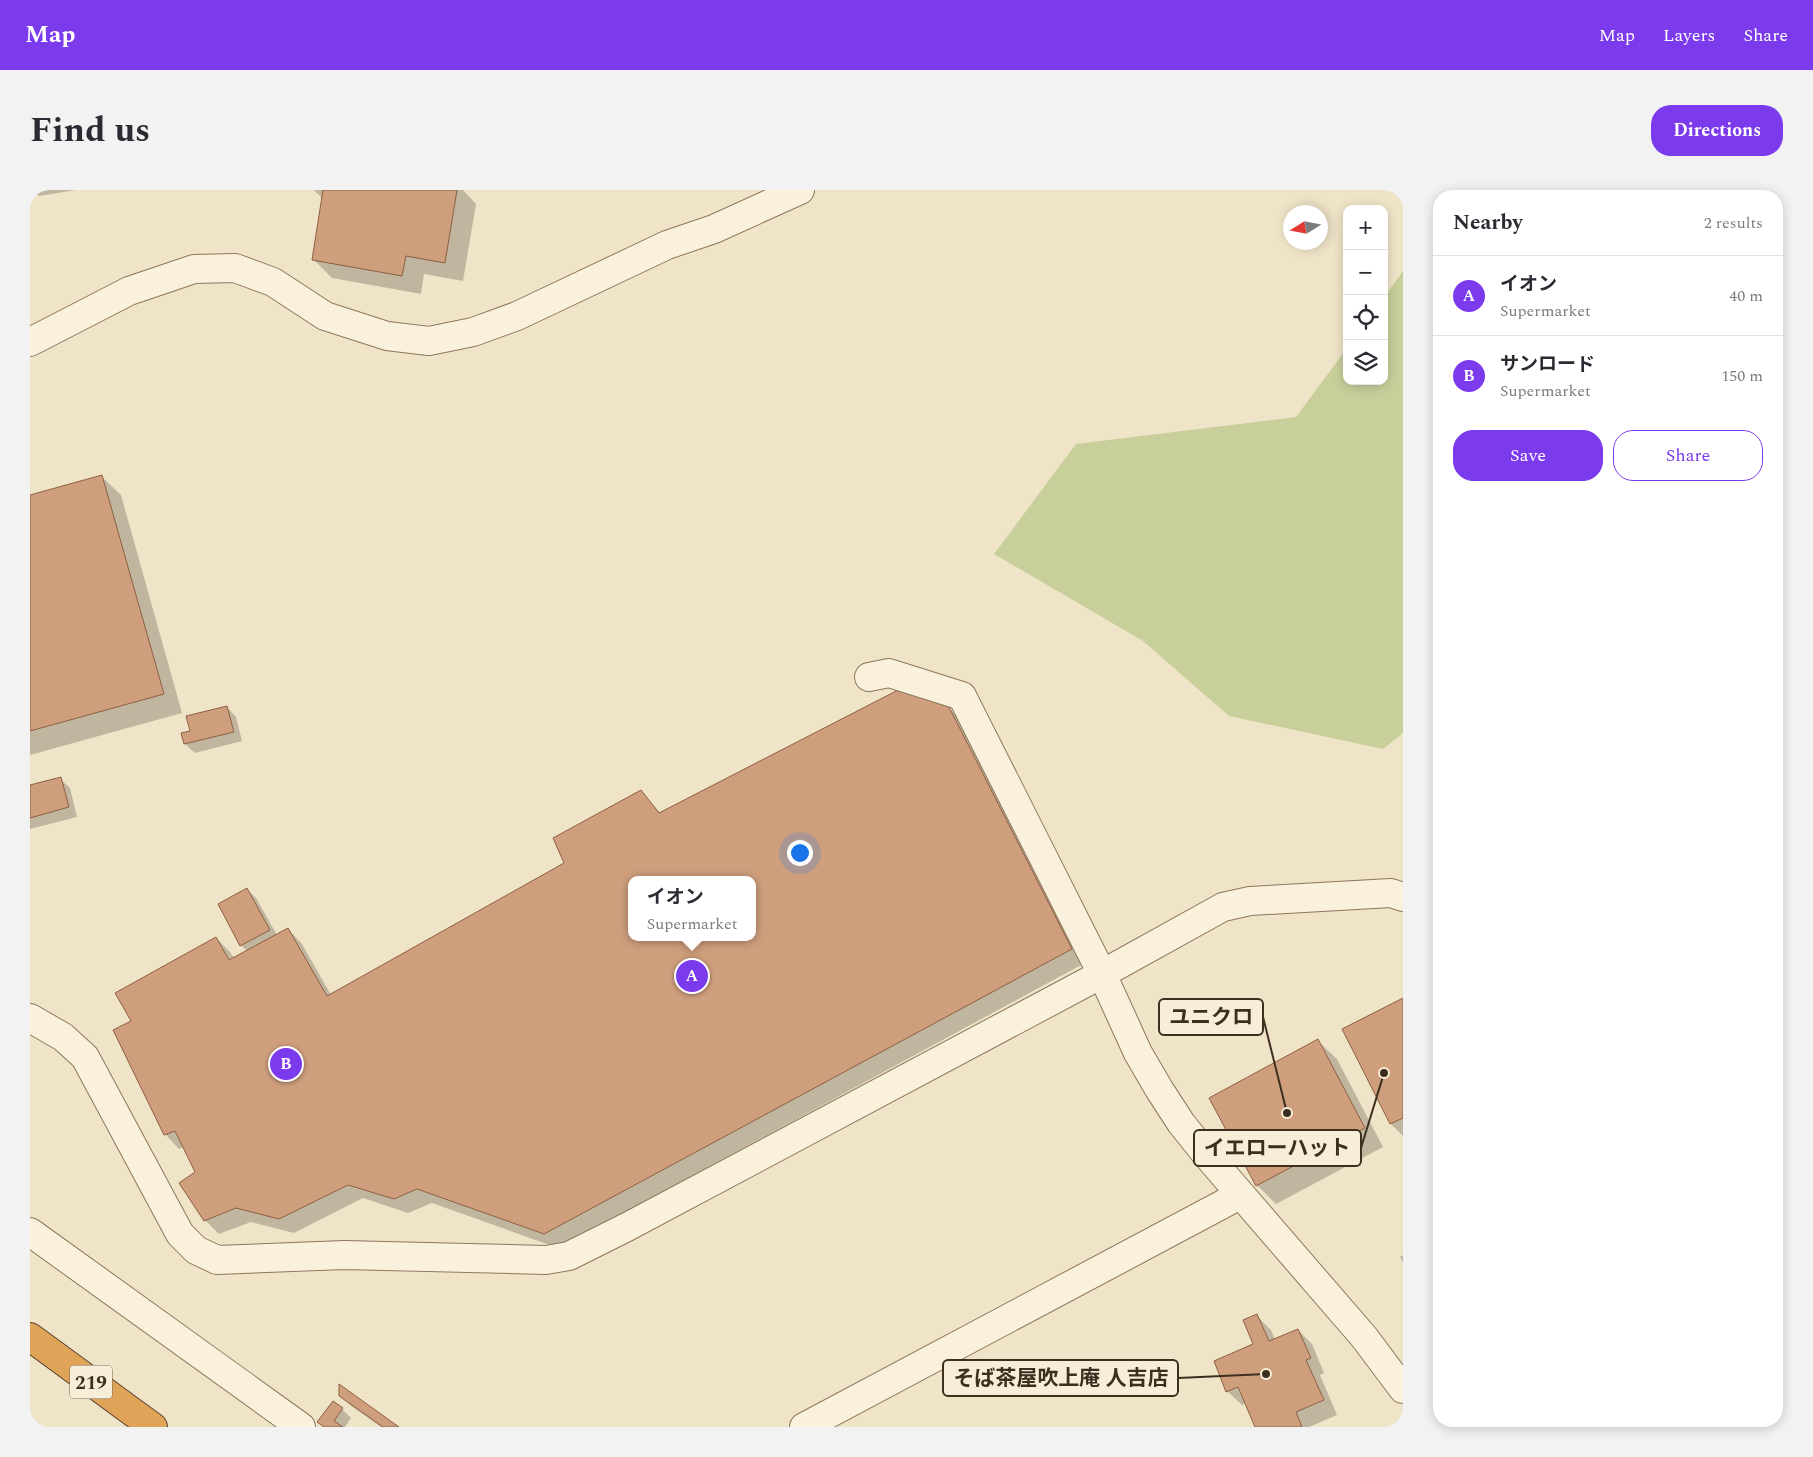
<!DOCTYPE html>
<html lang="en">
<head>
<meta charset="utf-8">
<style>
	:root { --surface:#fff; --page:#f2f2f3; --text:#2b2b33; --muted:#7c7c81; --line:#e1e1e2; --accent:#7c3aed }
	body { margin:0; font-family:Spectral,"Noto Sans JP",serif; background:var(--page); color:var(--text) }
	.controls { position:absolute; right:15px; top:15px; display:grid; overflow:hidden; border-radius:10px; box-shadow:0 2px 12px #0003 }
	.controls button { width:45px; height:45px; display:grid; place-items:center; padding:0; border:0; border-bottom:1px solid var(--line); background:var(--surface); color:var(--text); font:25px sans-serif }
	.compass { position:absolute; left:1253px; top:15px; width:45px; height:45px; border-radius:50%; background:var(--surface); box-shadow:0 2px 12px #0003; rotate:259deg }
	.you { position:absolute; left:769px; top:662px; width:18px; height:18px; margin:-12px; border:4px solid #fff; border-radius:50%; background:#1a73e8; box-shadow:0 0 0 8px #1a73e833 }
	.badge { display:grid; place-items:center; width:32px; height:32px; border-radius:50%; background:var(--accent); color:#fff; font-size:16px; font-weight:700 }
	.pin { position:absolute; translate:-50% -50%; border:2px solid #fff; box-shadow:0 1px 5px #0006 }
	.popup { position:absolute; left:598px; top:686px; width:128px; height:65px; box-sizing:border-box; display:grid; place-content:center; border-radius:10px; background:var(--surface); filter:drop-shadow(0 1px 4px #0005); font-size:16px; white-space:nowrap; color:var(--muted) }
	.popup b { font-size:19px; color:var(--text) }
	.popup::after { content:''; position:absolute; left:50%; top:100%; margin-left:-10px; border:10px solid transparent; border-top-color:var(--surface) }
	.list { margin:0; padding:0; list-style:none }
	h2 { display:flex; justify-content:space-between; align-items:center; height:65px; margin:0; padding:0 20px; font-size:21px }
	h2 small { font-size:16px; font-weight:400; color:var(--muted) }
	.list li { display:grid; grid-template-columns:32px 1fr auto; gap:15px; align-items:center; box-sizing:border-box; height:80px; padding:0 20px; border-top:1px solid var(--line) }
	.list b { display:block; font-size:19px; white-space:nowrap }
	.list p { margin:0; font-size:16px; white-space:nowrap; color:var(--muted) }
	.list em { font-size:16px; font-style:normal; color:var(--muted) }
	.actions { display:flex; gap:10px; padding:15px 20px }
	.actions a { flex:1; padding:11px 0; border:1px solid var(--accent); border-radius:20px; text-align:center; font-size:18px; color:var(--accent) }
	.actions .main { background:var(--accent); color:#fff }
	.icon { flex:none; width:28px; height:28px; fill:none; stroke:currentColor; stroke-width:2; stroke-linecap:round; stroke-linejoin:round }
	.map { position:relative; flex:none; width:1373px; height:1237px; overflow:hidden; border-radius:20px }
	header { display:flex; align-items:center; gap:30px; box-sizing:border-box; height:70px; padding:0 25px; background:var(--accent); color:#fff }
	header strong { font-size:24px }
	nav { display:flex; gap:28px; margin-inline-start:auto; font-size:18px }
	.intro { display:flex; align-items:center; justify-content:space-between; box-sizing:border-box; height:120px; padding:0 30px }
	h1 { margin:0; font-size:35px }
	.button { padding:12px 22px; border-radius:20px; background:var(--accent); color:#fff; font-size:18px; font-weight:700 }
	main { display:flex; gap:30px; padding:0 30px }
	aside { flex:1; background:var(--surface); border-radius:20px; box-shadow:0 2px 12px #0003 }
	.map>svg:first-child { display:block }
</style>
</head>
<body>
<header>
<strong>Map</strong>
<nav><a>Map</a><a>Layers</a><a>Share</a></nav>
</header>
<div class="intro"><h1>Find us</h1><a class="button">Directions</a></div>
<main>
<div class="map">
<svg width="1373" height="1237" viewBox="0 0 1373 1237">
	<rect width="100%" height="100%" fill="#f0e4c8"/>
	<polygon fill="#c9cf9b" points="1373,81 1373,543 1353,559 1199,526 1113,451 964,364 1046,254 1266,227 1317,158 1317,191 1354,191 1354,107"/>
	<g fill="#0003" fill-rule="evenodd">
		<polygon points="3,0 46,0 9,6"/>
		<polygon points="284,0 433,0 446,14 433,91 394,84 391,104 302,88 283,69 293,9"/>
		<polygon points="72,287 91,305 152,523 0,565 0,306"/>
		<polygon points="197,517 206,527 212,551 165,563 155,554 153,544 162,542"/>
		<path d="M919 518 933 532 1055 773 528 1058 402 1013 378 1023 333 1008 264 1043 221 1032 189 1044 175 1030 166 982 154 957 149 959 135 944 102 832 186 748 200 762 204 768 217 761 211 755 189 715 217 699 226 708 247 745 258 739 272 754 301 805 535 674 611 601 631 624ZM602 690H722V747H602Z"/>
		<polygon points="30,589 40,598 47,627 0,639 0,597"/>
		<polygon points="1373,809 1373,946 1361,934 1314,840"/>
		<polygon points="1288,851 1307,869 1353,957 1246,1014 1227,995"/>
		<polygon points="1373,1065 1373,1073 1370,1067"/>
		<polygon points="1227,1126 1241,1140 1245,1150 1268,1140 1282,1154 1294,1183 1290,1185 1307,1225 1279,1237 1227,1237 1217,1213 1212,1215 1197,1201 1225,1155"/>
		<polygon points="311,1205 367,1237 351,1237 320,1215"/>
		<polygon points="312,1219 321,1228 315,1237 294,1237 289,1232"/>
	</g>
	<g fill="#cf9f7d" stroke="#8d5f41" fill-rule="evenodd">
		<polygon points="293,0 427,0 415,73 376,66 372,86 282,70"/>
		<polygon points="72,285 134,504 0,541 0,305"/>
		<path d="M870 499 919 517 1042 759 514 1044 387 999 364 1009 318 995 249 1029 206 1018 174 1031 149 993 165 982 145 941 134 945 83 840 101 831 85 803 186 747 199 770 258 738 297 806 534 673 523 648 611 600 629 623ZM602 690H722V747H602Z"/>
		<polygon points="197,516 204,542 154,554 151,543 160,541 156,526"/>
		<polygon points="31,587 39,617 0,628 0,595"/>
		<polygon points="217,698 240,740 210,756 188,714"/>
		<polygon points="1373,808 1373,928 1360,934 1312,839"/>
		<polygon points="1288,849 1335,938 1226,996 1179,908"/>
		<polygon points="1227,1124 1239,1151 1268,1139 1281,1168 1276,1170 1294,1210 1266,1222 1272,1237 1225,1237 1208,1197 1196,1202 1184,1171 1223,1154 1213,1130"/>
		<polygon points="309,1194 369,1237 353,1237 309,1206"/>
		<polygon points="303,1211 313,1218 304,1231 313,1237 294,1237 287,1232"/>
	</g>
	<g fill="none" stroke-linecap="round" stroke-linejoin="round">
		<defs>
			<g id="minor">
				<polyline points="0,152 99,101 164,79 205,78 243,92 295,126 357,146 399,151 443,142 487,126 637,55 684,39 770,0"/>
				<polyline points="839,487 859,483 932,506 1072,784 1108,863 1129,899 1151,933 1175,963 1334,1147 1373,1199"/>
				<polyline points="0,828 33,847 55,867 150,1044 166,1060 187,1070 314,1065 516,1070 539,1066 597,1037 1072,784 1193,717 1220,711 1361,703 1373,707"/>
				<polyline points="0,1042 271,1237"/>
				<polyline points="774,1237 1210,1005"/>
			</g>
			<polyline id="highway" points="0,1147 123,1237"/>
		</defs>
		<use href="#minor" stroke="#8d765c" stroke-width="30"/>
		<use href="#highway" stroke="#5b4430" stroke-width="30"/>
		<use href="#minor" stroke="#faf1dc" stroke-width="28"/>
		<use href="#highway" stroke="#e0a458" stroke-width="28"/>
	</g>
	<g text-anchor="middle" stroke-width="4" stroke-linejoin="round" paint-order="stroke">
		<rect fill="#f7eed8" stroke="#756857" stroke-width="1" x="40" y="1175.5" width="42" height="33" rx="4"/>
		<g font-size="19" font-weight="bold" fill="#3d2e20">
			<text x="61" y="1199">219</text>
		</g>
	</g>
	<path fill="none" stroke="#3d2e20" stroke-width="2" d="M1257 923L1233 827M1354 883L1331 958M1236 1184L1148 1188"/>
	<g fill="#3d2e20" stroke="#f7eed8" stroke-width="2">
		<circle cx="1257" cy="923" r="5"/>
		<circle cx="1354" cy="883" r="5"/>
		<circle cx="1236" cy="1184" r="5"/>
	</g>
	<g fill="#f7eed8" stroke="#3d2e20" stroke-width="2">
		<rect x="1129" y="809" width="104" height="36" rx="5"/>
		<rect x="1164" y="940" width="167" height="36" rx="5"/>
		<rect x="913" y="1170" width="235" height="36" rx="5"/>
	</g>
	<g font-size="21" text-anchor="middle" font-weight="bold" fill="#3d2e20">
		<text x="1181" y="834">ユニクロ</text>
		<text x="1247" y="965">イエローハット</text>
		<text x="1031" y="1195">そば茶屋吹上庵 人吉店</text>
	</g>
</svg>
<div class="controls">
<button>+</button>
<button>−</button>
<button><svg class="icon" aria-label="locate" viewBox="0 0 24 24"><circle cx="12" cy="12" r="6"/><path d="M12 2v4M12 18v4M2 12h4M18 12h4"/></svg></button>
<button><svg class="icon" aria-label="layers" viewBox="0 0 24 24"><path d="M12 4l9 5-9 5-9-5zM3 14l9 5 9-5"/></svg></button>
</div>
<svg class="compass" viewBox="-18 -18 36 36"><path d="M0-13l5 13h-10z" fill="#e53935"/><path d="M0 13l5-13h-10z" fill="#7c7c81"/></svg>
<div class="you"></div>
<div class="pin badge" style="left:662px;top:786px">A</div>
<div class="popup"><b>イオン</b>Supermarket</div>
<div class="pin badge" style="left:256px;top:874px">B</div>
</div>
<aside>
<h2>Nearby<small>2 results</small></h2>
<ul class="list">
<li><span class="badge">A</span><div><b>イオン</b><p>Supermarket</p></div><em>40 m</em></li>
<li><span class="badge">B</span><div><b>サンロード</b><p>Supermarket</p></div><em>150 m</em></li>
</ul>
<div class="actions"><a class="main">Save</a><a>Share</a></div>
</aside>
</main>
</body>
</html>
